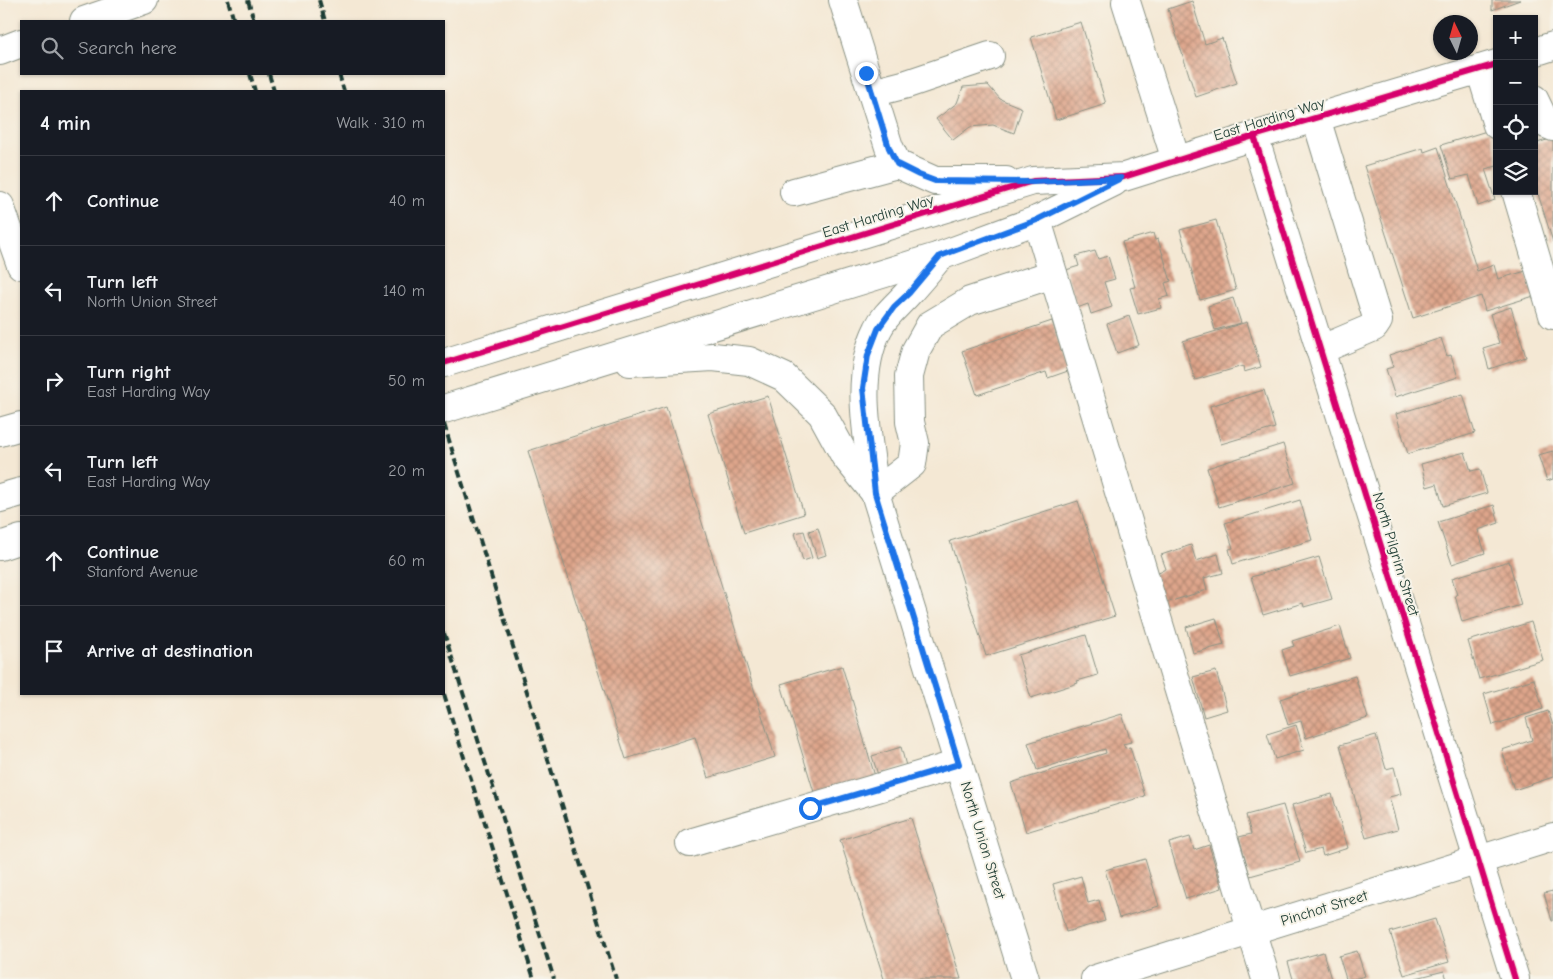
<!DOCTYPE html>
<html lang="en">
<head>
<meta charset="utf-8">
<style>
	:root { --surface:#171b24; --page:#20242c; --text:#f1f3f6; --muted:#9ea1a6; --line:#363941 }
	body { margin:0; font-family:"Comic Neue",sans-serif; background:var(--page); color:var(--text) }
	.controls { position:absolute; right:15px; top:15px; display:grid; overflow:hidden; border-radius:0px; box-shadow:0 1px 4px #0004 }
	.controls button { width:45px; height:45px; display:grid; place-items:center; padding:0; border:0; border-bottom:1px solid var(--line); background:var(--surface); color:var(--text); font:25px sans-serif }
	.compass { position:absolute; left:1433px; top:15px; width:45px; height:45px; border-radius:50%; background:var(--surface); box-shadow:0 1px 4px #0004; rotate:355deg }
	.stop { position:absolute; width:15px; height:15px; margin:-11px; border:4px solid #1a73e8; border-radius:50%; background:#fff }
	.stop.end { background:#1a73e8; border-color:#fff; box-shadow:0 1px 5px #0008 }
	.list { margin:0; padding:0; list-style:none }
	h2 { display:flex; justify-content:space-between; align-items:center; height:65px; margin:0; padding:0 20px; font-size:21px }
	h2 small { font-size:16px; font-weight:400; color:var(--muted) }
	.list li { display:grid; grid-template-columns:32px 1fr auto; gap:15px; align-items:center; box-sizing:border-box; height:90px; padding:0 20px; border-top:1px solid var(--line) }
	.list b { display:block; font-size:19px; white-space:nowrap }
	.list p { margin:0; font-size:16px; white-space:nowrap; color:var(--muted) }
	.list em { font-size:16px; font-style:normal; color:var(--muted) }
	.icon { flex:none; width:28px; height:28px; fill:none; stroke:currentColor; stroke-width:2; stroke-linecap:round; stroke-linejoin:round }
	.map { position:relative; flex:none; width:1553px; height:979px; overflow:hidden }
	.search { position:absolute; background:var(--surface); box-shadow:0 1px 4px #0004; left:20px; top:20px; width:425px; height:55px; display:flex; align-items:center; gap:12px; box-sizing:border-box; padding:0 18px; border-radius:0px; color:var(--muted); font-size:19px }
	.panel { position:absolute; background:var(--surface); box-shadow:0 1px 4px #0004; left:20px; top:90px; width:425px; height:605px; border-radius:0px }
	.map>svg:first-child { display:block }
</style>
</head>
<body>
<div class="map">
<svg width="1553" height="979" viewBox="0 0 1553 979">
	<defs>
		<pattern id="building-cross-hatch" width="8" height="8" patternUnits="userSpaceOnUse" patternTransform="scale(1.25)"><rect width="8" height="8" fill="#dea58b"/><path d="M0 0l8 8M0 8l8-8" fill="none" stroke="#b38872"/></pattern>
	</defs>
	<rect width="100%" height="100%" fill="#f7f3e8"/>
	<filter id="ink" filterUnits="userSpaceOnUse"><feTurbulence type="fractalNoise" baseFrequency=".02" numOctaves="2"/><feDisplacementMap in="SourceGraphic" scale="10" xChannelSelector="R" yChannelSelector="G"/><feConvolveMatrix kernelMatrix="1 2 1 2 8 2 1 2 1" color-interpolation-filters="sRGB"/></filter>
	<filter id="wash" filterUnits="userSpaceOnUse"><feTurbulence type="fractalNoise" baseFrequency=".0096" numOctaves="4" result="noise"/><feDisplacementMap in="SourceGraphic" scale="20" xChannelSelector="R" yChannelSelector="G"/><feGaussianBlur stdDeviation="1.12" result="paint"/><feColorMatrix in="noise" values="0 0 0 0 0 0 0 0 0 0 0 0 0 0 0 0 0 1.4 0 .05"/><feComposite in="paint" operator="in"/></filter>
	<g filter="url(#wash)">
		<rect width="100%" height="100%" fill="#f4e8d4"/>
		<g id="blocks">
			<g fill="url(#building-cross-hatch)">
				<polygon points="1492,0 1520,0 1492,10"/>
				<polygon points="1192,1 1205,44 1222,38 1237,83 1196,97 1168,9"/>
				<polygon points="1081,22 1106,104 1056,120 1031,37"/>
				<polygon points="988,85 1000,99 1022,108 1014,133 993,125 970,127 953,140 936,119 957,103 963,87"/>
				<polygon points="1490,130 1497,153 1497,166 1485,169 1495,200 1478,206 1469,175 1452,179 1441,145"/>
				<polygon points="1553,138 1553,242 1534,181 1534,144"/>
				<polygon points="1438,147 1477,271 1494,265 1498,279 1526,271 1534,296 1485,311 1481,296 1413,318 1364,166 1423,148 1424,152"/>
				<polygon points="1216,220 1236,290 1200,300 1180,230"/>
				<polygon points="1153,233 1155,240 1158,239 1171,281 1165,283 1169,296 1159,299 1161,308 1138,314 1130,288 1135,287 1122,242"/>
				<polygon points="1095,251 1098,259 1108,256 1115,279 1104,282 1112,307 1091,314 1088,304 1077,308 1066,270 1079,266 1076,256"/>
				<polygon points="1233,298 1241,323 1215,330 1208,306"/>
				<polygon points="1511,307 1526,357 1489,369 1483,348 1499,343 1490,314"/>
				<polygon points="1129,316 1139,345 1117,353 1107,324"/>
				<polygon points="1052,321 1068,371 1048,378 1046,372 977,395 962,351"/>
				<polygon points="1247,322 1261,367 1244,372 1243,366 1195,380 1183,341"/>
				<polygon points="1441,338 1447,356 1451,355 1458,377 1395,397 1386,369 1393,367 1389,355"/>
				<polygon points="1264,390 1275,428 1221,444 1210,406"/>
				<polygon points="1463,394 1475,433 1408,454 1396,414"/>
				<polygon points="768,396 804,514 744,533 708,414"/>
				<polygon points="666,407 775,757 708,778 695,737 626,759 528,451"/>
				<polygon points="1283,444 1295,483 1219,507 1207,468"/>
				<polygon points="1553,451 1553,479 1547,481 1538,455"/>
				<polygon points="1465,452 1471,471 1480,469 1487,493 1443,506 1437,484 1427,487 1421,464"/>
				<polygon points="1300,500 1312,540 1233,564 1229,549 1233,548 1225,523"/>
				<polygon points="1078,501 1115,616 986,656 950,541"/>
				<polygon points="1494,505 1499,523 1478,530 1485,553 1452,564 1438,522"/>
				<polygon points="818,528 826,555 817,558 809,531"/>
				<polygon points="804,531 812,558 803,561 795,533"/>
				<polygon points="1191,545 1196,561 1218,554 1223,573 1204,578 1207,590 1162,604 1153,574 1166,569 1161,555"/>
				<polygon points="1319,557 1332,599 1304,607 1303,603 1263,615 1251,577"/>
				<polygon points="1509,561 1521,605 1462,622 1455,595 1457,595 1452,578"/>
				<polygon points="1216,618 1224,645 1193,653 1186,627"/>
				<polygon points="1531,622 1543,660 1479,679 1468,641"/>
				<polygon points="1340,626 1350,658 1290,676 1282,650 1294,646 1292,641"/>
				<polygon points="1086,635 1098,675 1077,681 1078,683 1031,698 1018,655"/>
				<polygon points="842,666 877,783 817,802 781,684"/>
				<polygon points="1216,671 1227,710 1204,717 1193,677"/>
				<polygon points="1355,676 1368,718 1306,738 1301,721 1288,725 1280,699"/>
				<polygon points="1534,679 1543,709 1493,725 1484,694"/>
				<polygon points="1548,711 1553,725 1553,777 1514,790 1502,750 1532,740 1526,718"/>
				<polygon points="1122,714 1131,742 1123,744 1125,748 1130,747 1145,796 1026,832 1011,783 1106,753 1105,749 1037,770 1028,743"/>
				<polygon points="1296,725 1304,750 1275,759 1267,734"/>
				<polygon points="1376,735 1386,769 1394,767 1401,794 1389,797 1398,829 1366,838 1340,745"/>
				<polygon points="901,747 906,766 878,775 872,756"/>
				<polygon points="1332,794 1348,848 1323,856 1321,849 1306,853 1292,805"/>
				<polygon points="1283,805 1300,862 1250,876 1239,837 1251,834 1246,815"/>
				<polygon points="911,818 961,979 884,979 840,840"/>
				<polygon points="1190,837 1194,850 1209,845 1222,888 1186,899 1169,843"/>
				<polygon points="1145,859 1159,906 1119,918 1105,870"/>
				<polygon points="1081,876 1088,903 1099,900 1105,921 1066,932 1053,884"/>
				<polygon points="1553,891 1553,921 1552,921 1544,893"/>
				<polygon points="1435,919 1449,962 1404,975 1390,932"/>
				<polygon points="1357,951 1365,976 1354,979 1346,979 1339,956"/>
				<polygon points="1323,952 1331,979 1293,979 1288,962"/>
				<polygon points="1444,971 1447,979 1416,979 1416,978"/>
			</g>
		</g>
	</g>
	<g filter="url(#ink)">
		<use href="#blocks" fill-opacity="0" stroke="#8a9284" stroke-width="1"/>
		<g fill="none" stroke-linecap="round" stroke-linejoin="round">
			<defs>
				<g id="minor">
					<polyline points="843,0 889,147 897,164 935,181 1006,181"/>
					<polyline points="1126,2 1176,160"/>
					<polyline points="84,21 144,0"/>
					<polyline points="0,51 21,43"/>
					<polyline points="1534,52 1553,46"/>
					<polyline points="1480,69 1497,125"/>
					<polyline points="872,93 907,84 990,56"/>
					<polyline points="1534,99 1546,124 1553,127"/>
					<polyline points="1316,118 1378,321 1374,327 1320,350"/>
					<polyline points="1254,136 1515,979"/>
					<polyline points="1516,191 1553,315"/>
					<polyline points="794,192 897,164"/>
					<polyline points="0,206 21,265"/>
					<polyline points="1037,220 1266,979"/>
					<path d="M940 256C930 268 920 280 910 291 899 304 885 314 878 329 853 378 869 441 875 493L1025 979"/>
					<polyline points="630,362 713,357 749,361 784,377 822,414 845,456 875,493"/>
					<polyline points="444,363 1033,181 1124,177 1254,136 1497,64"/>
					<polyline points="444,409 940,256 1037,220 1114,182"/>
					<polyline points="0,432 21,426"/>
					<polyline points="875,493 912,464 915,443 910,422 909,376 916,350 930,325 970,301 1053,274"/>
					<polyline points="0,498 21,492"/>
					<polyline points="0,546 21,539"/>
					<polyline points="690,843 959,764"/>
					<polyline points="1095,979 1553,837"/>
				</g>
			</defs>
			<use href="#minor" stroke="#8a9284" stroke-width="30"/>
			<use href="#minor" stroke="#fff" stroke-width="28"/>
			<g stroke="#1f3d34" stroke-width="4" stroke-dasharray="8 4" stroke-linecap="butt">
				<polyline points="228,0 234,21"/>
				<polyline points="248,0 254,21"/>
				<polyline points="319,0 325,21"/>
				<polyline points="250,74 255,91"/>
				<polyline points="269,74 274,91"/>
				<polyline points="339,74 344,91"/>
				<polyline points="444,424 616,979"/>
				<polyline points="444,633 554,979"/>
				<polyline points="444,694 534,979"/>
			</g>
			<defs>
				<g id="cycleway">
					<polyline points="1254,136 1515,979"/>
					<polyline points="444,363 1033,181 1124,177 1254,136 1497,64"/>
				</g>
			</defs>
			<use href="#cycleway" stroke="#f7f3e8" stroke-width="9"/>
			<use href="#cycleway" stroke="#d6006c" stroke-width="6"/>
		</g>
	</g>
	<g fill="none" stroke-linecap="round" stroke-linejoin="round" filter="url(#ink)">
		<polyline stroke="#1a73e8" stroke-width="6" points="810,808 959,764 875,493 863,388 868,355 878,329 894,307 909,293 940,256 1037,220 1121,178 1033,182 935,181 919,175 897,164 889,148 866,73"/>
	</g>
	<g text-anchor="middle" stroke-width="4" stroke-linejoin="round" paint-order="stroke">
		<g font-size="15" fill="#1f3d34" stroke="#f7f3e8">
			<text transform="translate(1269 119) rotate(-17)" y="5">East Harding Way</text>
			<text transform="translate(878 216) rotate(-17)" y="5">East Harding Way</text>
			<text transform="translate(1396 554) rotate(73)" y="5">North Pilgrim Street</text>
			<text transform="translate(983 840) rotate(73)" y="5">North Union Street</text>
			<text transform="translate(1324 908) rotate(-17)" y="5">Pinchot Street</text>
		</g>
	</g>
</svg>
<div class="controls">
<button>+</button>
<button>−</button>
<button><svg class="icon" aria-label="locate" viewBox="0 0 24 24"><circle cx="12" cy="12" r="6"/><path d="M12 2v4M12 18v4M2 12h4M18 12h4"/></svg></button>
<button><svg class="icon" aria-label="layers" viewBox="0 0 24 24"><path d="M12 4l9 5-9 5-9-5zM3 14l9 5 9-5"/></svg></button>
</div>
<svg class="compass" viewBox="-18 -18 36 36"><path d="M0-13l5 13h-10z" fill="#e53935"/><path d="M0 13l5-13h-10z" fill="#9ea1a6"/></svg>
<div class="stop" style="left:810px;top:808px"></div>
<div class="stop end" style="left:866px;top:73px"></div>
<div class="search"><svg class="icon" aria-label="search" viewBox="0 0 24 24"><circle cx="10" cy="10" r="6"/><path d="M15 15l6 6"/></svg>Search here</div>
<section class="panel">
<h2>4 min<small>Walk · 310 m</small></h2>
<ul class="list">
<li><svg class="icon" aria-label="ahead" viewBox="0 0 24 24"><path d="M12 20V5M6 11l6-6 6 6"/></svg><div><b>Continue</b></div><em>40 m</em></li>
<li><svg class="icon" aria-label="left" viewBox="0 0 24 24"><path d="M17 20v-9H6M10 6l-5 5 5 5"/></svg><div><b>Turn left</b><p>North Union Street</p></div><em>140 m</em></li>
<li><svg class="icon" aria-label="right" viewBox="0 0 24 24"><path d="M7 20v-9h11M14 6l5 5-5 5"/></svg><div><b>Turn right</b><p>East Harding Way</p></div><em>50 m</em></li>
<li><svg class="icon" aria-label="left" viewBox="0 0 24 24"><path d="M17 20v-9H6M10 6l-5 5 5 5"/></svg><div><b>Turn left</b><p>East Harding Way</p></div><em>20 m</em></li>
<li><svg class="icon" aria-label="ahead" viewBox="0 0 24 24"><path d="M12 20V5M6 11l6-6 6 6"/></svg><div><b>Continue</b><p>Stanford Avenue</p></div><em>60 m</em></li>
<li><svg class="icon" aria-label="arrive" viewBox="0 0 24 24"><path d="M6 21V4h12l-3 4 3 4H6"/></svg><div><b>Arrive at destination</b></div></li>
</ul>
</section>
</div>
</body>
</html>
